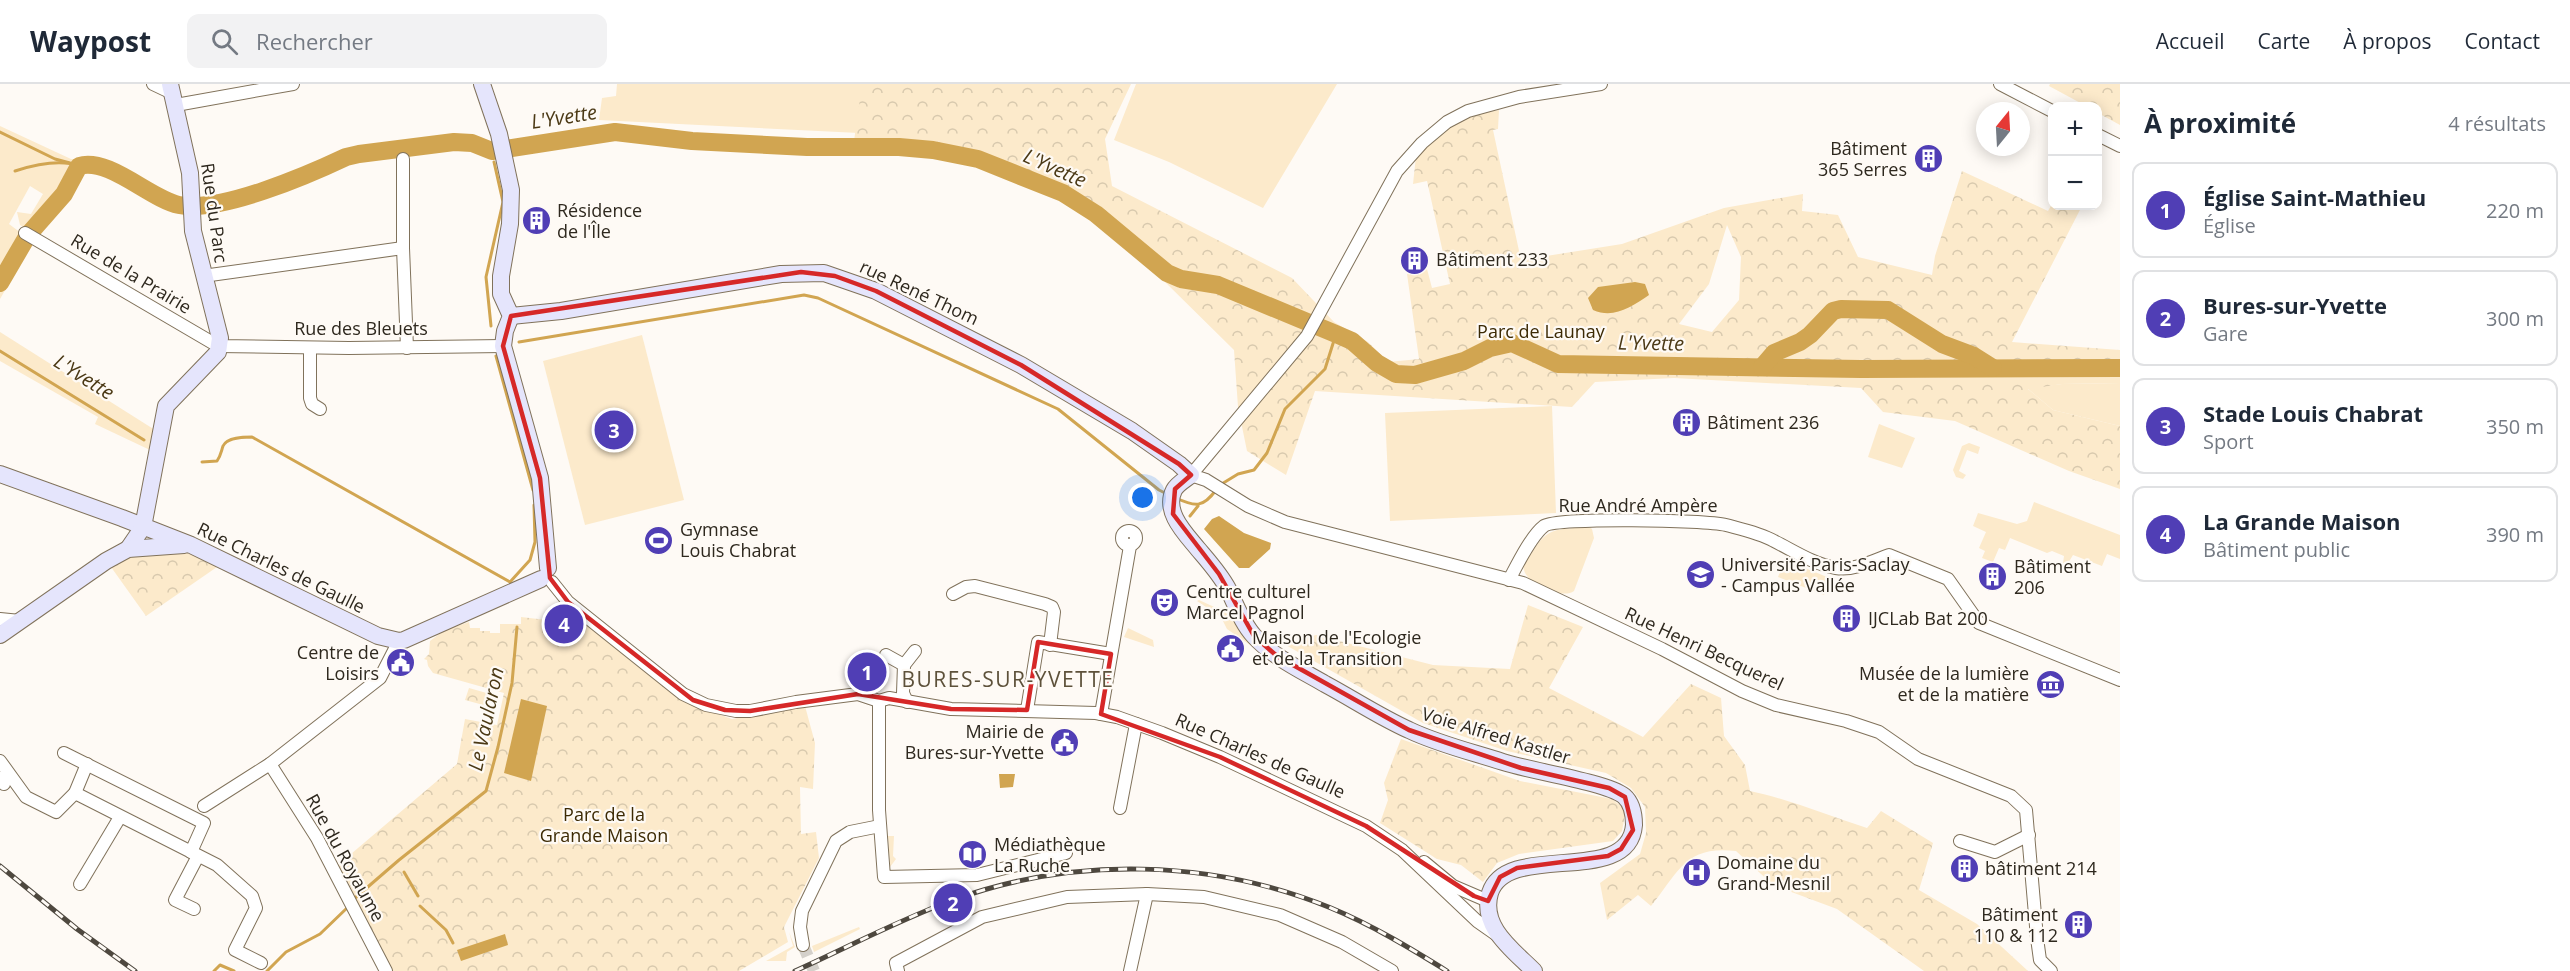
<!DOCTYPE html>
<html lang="fr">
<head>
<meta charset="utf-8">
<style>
	:root { --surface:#fff; --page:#f2f2f3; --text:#1f2937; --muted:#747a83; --line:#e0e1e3; --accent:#503eb5 }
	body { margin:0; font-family:"Open Sans",sans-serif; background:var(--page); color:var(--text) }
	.controls { position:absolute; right:18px; top:18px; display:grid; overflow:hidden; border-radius:12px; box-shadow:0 3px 15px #0003 }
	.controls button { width:54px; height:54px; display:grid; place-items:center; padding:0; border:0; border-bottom:2px solid var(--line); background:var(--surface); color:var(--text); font:30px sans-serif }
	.compass { position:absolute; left:1976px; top:18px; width:54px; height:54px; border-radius:50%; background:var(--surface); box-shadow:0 3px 15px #0003; rotate:18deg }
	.you { position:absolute; left:1143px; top:414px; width:21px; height:21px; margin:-15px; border:4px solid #fff; border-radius:50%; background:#1a73e8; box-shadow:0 0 0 9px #1a73e833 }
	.badge { display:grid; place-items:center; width:39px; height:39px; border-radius:50%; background:var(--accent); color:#fff; font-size:20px; font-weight:700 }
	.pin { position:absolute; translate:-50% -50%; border:3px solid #fff; box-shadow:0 2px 6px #0006 }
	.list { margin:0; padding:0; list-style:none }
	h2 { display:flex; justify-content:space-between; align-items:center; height:78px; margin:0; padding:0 24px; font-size:26px }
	h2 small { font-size:20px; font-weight:400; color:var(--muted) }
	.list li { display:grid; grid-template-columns:39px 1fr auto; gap:18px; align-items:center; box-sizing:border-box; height:96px; margin:0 12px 12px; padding:0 12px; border:2px solid var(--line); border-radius:12px }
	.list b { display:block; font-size:22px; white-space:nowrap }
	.list p { margin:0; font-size:20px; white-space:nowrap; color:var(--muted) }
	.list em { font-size:20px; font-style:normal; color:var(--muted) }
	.icon { flex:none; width:33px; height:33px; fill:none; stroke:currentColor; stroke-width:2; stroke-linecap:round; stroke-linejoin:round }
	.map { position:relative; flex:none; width:2120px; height:887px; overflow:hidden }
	header { display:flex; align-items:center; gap:36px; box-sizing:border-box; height:84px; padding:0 30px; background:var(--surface); border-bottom:2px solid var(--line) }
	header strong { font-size:28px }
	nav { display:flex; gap:33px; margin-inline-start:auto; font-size:21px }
	.search { width:420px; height:54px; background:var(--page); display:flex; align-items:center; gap:15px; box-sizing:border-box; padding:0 21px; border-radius:12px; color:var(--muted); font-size:22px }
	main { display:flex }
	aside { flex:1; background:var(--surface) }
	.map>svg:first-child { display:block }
</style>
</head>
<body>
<header>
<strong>Waypost</strong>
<div class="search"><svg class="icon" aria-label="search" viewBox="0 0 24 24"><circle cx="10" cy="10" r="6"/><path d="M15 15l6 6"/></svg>Rechercher</div>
<nav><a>Accueil</a><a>Carte</a><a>À propos</a><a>Contact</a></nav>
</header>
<main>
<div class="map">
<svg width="2120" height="887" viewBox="0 0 2120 887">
	<defs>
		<pattern id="forest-crowns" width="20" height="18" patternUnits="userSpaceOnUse" patternTransform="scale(1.5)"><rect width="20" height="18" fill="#fceacb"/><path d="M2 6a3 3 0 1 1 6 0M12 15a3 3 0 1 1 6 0" fill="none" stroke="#d8c9ae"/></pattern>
	</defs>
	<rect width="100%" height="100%" fill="#fefaf5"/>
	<g fill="#fceacb">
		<polygon points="617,0 865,0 859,49 599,36 602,14 616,12"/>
		<polygon points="1136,0 1337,0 1263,124 1169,78 1114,56"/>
		<polygon points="0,42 71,75 97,76 87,85 36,152 20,141 17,128 31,130 43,110 30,102 9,140 33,158 0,215"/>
		<polygon points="0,248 155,346 150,366 95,340 98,333 0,277"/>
		<polygon points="642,251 684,416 585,441 543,277"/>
		<polygon points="2120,299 2120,342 2053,326 2027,304 2062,300"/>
		<polygon points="1552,322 1556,429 1390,437 1385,329"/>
		<polygon points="1879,340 1915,354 1902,384 1868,373"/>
		<polygon points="1969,359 1980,363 1978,370 1967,366 1959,387 1966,391 1963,395 1956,393 1953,386 1962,362"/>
		<polygon points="2034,418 2120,451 2120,475 2107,470 2102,482 2073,471 2067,481 2063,479 2064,472 2052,467 2047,469 2010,454 2005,466 1999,464 1993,478 1982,474 1985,467 1979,464 1986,448 1973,442 1978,429 2017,440 2027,437"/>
		<path d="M1589 443 1592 445 1594 454 1574 507C1562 516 1527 500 1524 486 1522 480 1527 475 1531 470 1548 441 1558 446 1589 443Z"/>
		<polygon points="1788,477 1827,493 1829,497 1824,511 1778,493 1782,483"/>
		<polygon points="1199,516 1223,527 1233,534 1256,565 1227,545 1221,533 1197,517"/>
		<polygon points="1128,544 1153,556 1154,563 1124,553"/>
		<polygon points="888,752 894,752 893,772 896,775 890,783"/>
		<polygon points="859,843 860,845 814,868 812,862"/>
		<polygon points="789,848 795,863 787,868 786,877 766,877 793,862"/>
	</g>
	<g fill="url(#forest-crowns)" fill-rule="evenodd">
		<path d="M862 0H1131L1105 55 1112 102 1292 194 1334 238 1368 258 1388 278 1419 275 1407 190 1427 185 1432 204 1450 200 1427 97 1413 100 1416 72C1448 42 1455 34 1499 26L1498 45 1493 46 1521 176 1622 160 1724 124 1803 110 1802 127 1838 131 1858 173 1932 191 1935 172 1962 87 2048 127 2052 120 2082 122 2012 258 2120 266V299L2062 300 2028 305 2053 326 2120 342V405L2069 387 1955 337 1883 328 1861 304 1674 294 1595 298 1572 323 1315 307 1286 391 1247 367 1238 323 1234 266 1164 197 1061 104 985 72 918 60 854 57ZM1727 141 1741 173 1739 216 1712 248 1679 240 1709 200Z"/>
		<polygon points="2050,0 2120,0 2120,41 2098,29 2098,22 2086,22 2049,2"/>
		<polygon points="182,468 200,473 217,483 146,532 111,483 133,472"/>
		<path d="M1528 521 1583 543 1549 604 1643 653 1691 600 1721 614 1724 652 1745 681 1750 707C1789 715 1828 732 1867 744L1881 727 1933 759 1919 806 1977 840 2028 887H1924L1837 825 1773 801 1736 767C1686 761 1679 787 1651 822L1638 811 1607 836 1600 799 1640 770 1646 749 1645 723 1631 704 1606 689 1507 667 1423 639 1284 560 1316 551 1433 581 1510 585Z"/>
		<polygon points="521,533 555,537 553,554 570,558 576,533 684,618 732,635 805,622 815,659 813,705 800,703 801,750 816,748 819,774 784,843 788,858 739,887 389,887 350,814 352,806 338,781 457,680 465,635 497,641 504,609 433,589 428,582 427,576 424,575 429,570 430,557 443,547 469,538 470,544 480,544 480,547 490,547 490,549 500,549 500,540 521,540"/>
		<polygon points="469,604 490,610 487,622 465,616"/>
		<polygon points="1401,655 1520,697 1612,715 1626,726 1622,747 1613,757 1519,770 1497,779 1483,798 1461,781 1437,775 1380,739 1388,716 1384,699"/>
	</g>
	<g fill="#d1a551">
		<path d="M1635 198 1645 200 1649 211C1631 223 1614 235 1593 226L1588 214 1598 203Z"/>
		<polygon points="1219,432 1244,449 1271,459 1270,465 1249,484 1239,484 1204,445 1212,435"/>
		<polygon points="521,615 547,622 531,697 504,689"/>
		<polygon points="999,690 1015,690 1013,703 1000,704"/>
		<polygon points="505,850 508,861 461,877 457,866"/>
	</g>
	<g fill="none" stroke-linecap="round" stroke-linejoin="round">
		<g stroke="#d1a551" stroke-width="3">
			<polyline points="0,48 55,75 70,79"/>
			<path d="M15 87C34 81 60 75 79 82"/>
			<polyline points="491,242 486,193 503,118 494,78"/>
			<polyline points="519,258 804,211 818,214 1058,325 1159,406 1167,410"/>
			<polyline points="0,267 144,356"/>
			<polyline points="496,272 533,406"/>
			<path d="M202 378 217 377C221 371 221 368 223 362 227 353 244 353 252 353L510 498 530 476 535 458 534 421"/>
			<polyline points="1220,401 1238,390 1254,386 1267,369 1285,325 1325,285 1336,250"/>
			<path d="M1176 414C1195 423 1203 424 1216 406"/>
			<polyline points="1190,432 1198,422"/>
			<polyline points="404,788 418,812"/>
			<polyline points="355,814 399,776 486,707 498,663 512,599 517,543"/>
			<polyline points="420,822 446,846 453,859"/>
			<polyline points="214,887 220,881 234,887"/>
			<polyline points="267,887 286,868 320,850 347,824"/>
		</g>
		<g stroke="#d1a551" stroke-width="18">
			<path d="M0 199 28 151 64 110 79 82C109 73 150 115 179 121 220 129 308 91 346 73L359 70 454 58 472 59 492 67 615 48 692 57 807 63H899L933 66 978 75 1063 109 1096 130 1167 189 1181 195 1218 201 1336 250 1352 257 1377 279 1396 290 1415 291 1464 277 1490 264 1512 259 1558 280 1861 285 2120 284"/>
			<polyline points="1762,283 1774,269 1800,258 1810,251 1833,227 1841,225 1888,226 1942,260 1974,272 1993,284"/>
		</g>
		<polyline stroke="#d4d0ca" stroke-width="12" stroke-dasharray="12 6" stroke-linecap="butt" points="803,861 814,887"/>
		<defs>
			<g id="street">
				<polyline points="153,0 172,9"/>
				<polyline points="1601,0 1519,13 1468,27 1447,38 1422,59 1397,87 1307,252 1191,391 1206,396 1248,422 1285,438 1523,499 1662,565 1742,607 1776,621 1846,637 1879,648 1918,675 2011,712 2026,726 2037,854 2040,876 2051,887"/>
				<polyline points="2000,0 2052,27"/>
				<polyline points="176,21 293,0"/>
				<polyline points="2098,51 2120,62"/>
				<polyline points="403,75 403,164 407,264"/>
				<polyline points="25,149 218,262 349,264 503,262"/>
				<polyline points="203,192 403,164"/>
				<polyline points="310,264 310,314 312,320 320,325"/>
				<circle cx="1129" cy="454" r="7"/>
				<path d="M1509 496C1517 481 1531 452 1544 442 1556 433 1706 436 1726 441 1741 445 1760 449 1774 457 1794 467 1813 480 1836 484 1853 487 1873 477 1889 471L1948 495 1979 539 2120 596"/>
				<polyline points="552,498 568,518 683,610 706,621 736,627 750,627 796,618 858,610 879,617 889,614 951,625 1096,629 1117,633 1162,649 1220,673 1366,742 1402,766 1477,837 1497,851"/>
				<polyline points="953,510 966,503 975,502 1045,520 1052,523 1054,528 1050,561"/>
				<polyline points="0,535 20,537"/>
				<polyline points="886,571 904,581"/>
				<polyline points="904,581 903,609 907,618"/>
				<polyline points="904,581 915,567"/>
				<polyline points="879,617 879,726 884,793 977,791 1066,769"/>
				<polyline points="1027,626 1038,558 1111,570"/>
				<polyline points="1101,630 1130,462"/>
				<polyline points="64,669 204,739 191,768"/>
				<polyline points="0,677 26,713 56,728 75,709 217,781 252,812 256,824 235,866 261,879"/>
				<polyline points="270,680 317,754 386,887"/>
				<polyline points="0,694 4,700"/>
				<polyline points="75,709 87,680"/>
				<polyline points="204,722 270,680 380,594 399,557"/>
				<polyline points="1120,724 1136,640"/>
				<polyline points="1960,757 1995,768 2029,751"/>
				<polyline points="1424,778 1453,802 1488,817"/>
				<polyline points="80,800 120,733"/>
				<polyline points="194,825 175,816 198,772"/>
				<polyline points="803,861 800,843 802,827 836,757 850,748 880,742"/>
				<polyline points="898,887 896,879 982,833 1067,813 1147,810 1204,813 1280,831 1342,858 1392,887"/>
				<polyline points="1130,887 1147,810"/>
			</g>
			<g id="secondary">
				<polyline points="482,0 499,50 511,106 510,140 501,192 501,210 511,232 505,247 503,262 540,394 548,484"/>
				<path d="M511 232 561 227 781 190 824 189 876 207 1021 281 1132 347 1179 380 1191 391C1186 395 1177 400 1174 406 1163 428 1186 450 1198 465 1209 478 1220 490 1228 505 1236 521 1242 539 1254 552 1273 573 1301 586 1325 600 1353 615 1380 633 1409 646 1438 660 1472 668 1503 678 1530 687 1606 698 1624 712 1632 719 1634 732 1634 741 1629 804 1507 756 1490 809 1480 843 1513 866 1534 887"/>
				<polyline points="0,390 122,434 191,461 378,552 399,557 404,556 541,495"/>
				<polyline points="128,465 143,443 166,322 218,268 220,254 193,147 190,89 170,0"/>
				<polyline points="0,551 106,477 128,465 184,461"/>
			</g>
		</defs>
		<use href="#street" stroke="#80725b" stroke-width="14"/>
		<use href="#secondary" stroke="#80725b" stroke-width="18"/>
		<use href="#street" stroke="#fff" stroke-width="12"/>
		<use href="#secondary" stroke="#e5e5fc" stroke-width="16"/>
		<defs>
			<g id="rail">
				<polyline points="0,782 77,845 135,887"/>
				<path d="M795 887C848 863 899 836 953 816 1074 772 1212 775 1331 824 1372 841 1410 864 1447 887"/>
			</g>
		</defs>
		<use href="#rail" stroke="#4e483f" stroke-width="5"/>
		<use href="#rail" stroke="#fefaf5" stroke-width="3" stroke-dasharray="9" stroke-linecap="butt"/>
	</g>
	<path fill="none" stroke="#d62828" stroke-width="4.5" stroke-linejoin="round" d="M801 188 835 192 876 207 1021 281 1179 380 1191 391 1175 405 1173 430 1219 490 1254 552 1277 572 1409 646 1521 684 1609 704 1625 713 1633 746 1621 765 1608 772 1517 784 1500 793 1488 817 1474 812 1366 742 1220 673 1101 630 1111 570 1038 558 1027 626 951 625 858 610 750 627 725 626 693 616 568 518 550 494 540 394 503 262 511 232Z"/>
	<defs>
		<symbol id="building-disc" viewBox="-11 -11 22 22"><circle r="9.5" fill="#503eb5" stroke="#fefaf5"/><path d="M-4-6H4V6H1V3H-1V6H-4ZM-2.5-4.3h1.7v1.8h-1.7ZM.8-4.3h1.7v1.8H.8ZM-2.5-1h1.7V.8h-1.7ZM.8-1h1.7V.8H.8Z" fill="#fff"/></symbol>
		<symbol id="stadium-disc" viewBox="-11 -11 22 22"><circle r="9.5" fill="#503eb5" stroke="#fefaf5"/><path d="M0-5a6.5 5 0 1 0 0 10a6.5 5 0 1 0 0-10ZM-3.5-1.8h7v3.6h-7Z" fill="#fff"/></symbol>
		<symbol id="university-disc" viewBox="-11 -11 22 22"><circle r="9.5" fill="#503eb5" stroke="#fefaf5"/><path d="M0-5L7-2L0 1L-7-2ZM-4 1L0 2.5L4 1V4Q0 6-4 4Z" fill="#fff"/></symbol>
		<symbol id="theatre-disc" viewBox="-11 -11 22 22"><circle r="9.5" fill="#503eb5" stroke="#fefaf5"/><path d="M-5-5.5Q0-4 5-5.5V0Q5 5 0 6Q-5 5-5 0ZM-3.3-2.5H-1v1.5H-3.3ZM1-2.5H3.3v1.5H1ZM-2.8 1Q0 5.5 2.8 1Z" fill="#fff"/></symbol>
		<symbol id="civic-disc" viewBox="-11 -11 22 22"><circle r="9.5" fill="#503eb5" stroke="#fefaf5"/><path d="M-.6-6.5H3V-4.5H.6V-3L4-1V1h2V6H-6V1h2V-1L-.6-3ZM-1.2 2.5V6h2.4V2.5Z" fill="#fff"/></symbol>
		<symbol id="museum-disc" viewBox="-11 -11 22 22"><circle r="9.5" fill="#503eb5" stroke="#fefaf5"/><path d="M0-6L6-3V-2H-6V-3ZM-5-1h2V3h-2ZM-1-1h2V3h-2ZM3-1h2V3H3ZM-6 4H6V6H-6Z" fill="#fff"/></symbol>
		<symbol id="library-disc" viewBox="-11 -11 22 22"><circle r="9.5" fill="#503eb5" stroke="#fefaf5"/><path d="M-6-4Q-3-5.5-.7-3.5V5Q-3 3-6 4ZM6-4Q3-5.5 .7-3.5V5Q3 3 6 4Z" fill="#fff"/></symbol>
		<symbol id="hospital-disc" viewBox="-11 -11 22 22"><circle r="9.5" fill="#503eb5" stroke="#fefaf5"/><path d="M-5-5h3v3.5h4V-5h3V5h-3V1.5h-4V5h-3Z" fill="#fff"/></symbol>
	</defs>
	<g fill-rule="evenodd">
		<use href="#building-disc" x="1912" y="58" width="33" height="33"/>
		<use href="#building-disc" x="520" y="120" width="33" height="33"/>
		<use href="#building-disc" x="1398" y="160" width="33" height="33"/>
		<use href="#building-disc" x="1670" y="322" width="33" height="33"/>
		<use href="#stadium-disc" x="642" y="440" width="33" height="33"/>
		<use href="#university-disc" x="1684" y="474" width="33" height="33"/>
		<use href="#building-disc" x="1976" y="476" width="33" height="33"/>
		<use href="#theatre-disc" x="1148" y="502" width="33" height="33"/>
		<use href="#building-disc" x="1830" y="518" width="33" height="33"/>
		<use href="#civic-disc" x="1214" y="548" width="33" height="33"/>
		<use href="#civic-disc" x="384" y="562" width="33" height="33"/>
		<use href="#museum-disc" x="2034" y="584" width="33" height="33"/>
		<use href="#civic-disc" x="1048" y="642" width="33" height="33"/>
		<use href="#library-disc" x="956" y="754" width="33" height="33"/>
		<use href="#building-disc" x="1948" y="768" width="33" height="33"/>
		<use href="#hospital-disc" x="1680" y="772" width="33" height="33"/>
		<use href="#building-disc" x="2062" y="824" width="33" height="33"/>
	</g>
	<g text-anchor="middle" stroke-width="4.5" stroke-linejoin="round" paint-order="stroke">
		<g font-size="18" fill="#2e281e" stroke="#fefaf5" text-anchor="start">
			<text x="1907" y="71" text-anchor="end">Bâtiment<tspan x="1907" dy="21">365 Serres</tspan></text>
			<text x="557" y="133">Résidence<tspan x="557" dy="21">de l'Île</tspan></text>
			<text x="1436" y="182">Bâtiment 233</text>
			<text x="1707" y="345">Bâtiment 236</text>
			<text x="680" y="452">Gymnase<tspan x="680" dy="21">Louis Chabrat</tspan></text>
			<text x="1721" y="487">Université Paris-Saclay<tspan x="1721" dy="21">- Campus Vallée</tspan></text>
			<text x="2014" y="489">Bâtiment<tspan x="2014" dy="21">206</tspan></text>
			<text x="1186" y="514">Centre culturel<tspan x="1186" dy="21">Marcel Pagnol</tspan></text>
			<text x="1868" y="541">IJCLab Bat 200</text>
			<text x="1252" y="560">Maison de l'Ecologie<tspan x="1252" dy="21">et de la Transition</tspan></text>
			<text x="379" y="575" text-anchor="end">Centre de<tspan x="379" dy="21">Loisirs</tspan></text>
			<text x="2029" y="596" text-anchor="end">Musée de la lumière<tspan x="2029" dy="21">et de la matière</tspan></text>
			<text x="1044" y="654" text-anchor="end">Mairie de<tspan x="1044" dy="21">Bures-sur-Yvette</tspan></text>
			<text x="994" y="767">Médiathèque<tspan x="994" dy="21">La Ruche</tspan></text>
			<text x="1717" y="785">Domaine du<tspan x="1717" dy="21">Grand-Mesnil</tspan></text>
			<text x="1985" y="791">bâtiment 214</text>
			<text x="2058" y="837" text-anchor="end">Bâtiment<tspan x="2058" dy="21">110 &amp; 112</tspan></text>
		</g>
		<g font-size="18" fill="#2e281e" stroke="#fefaf5">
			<text transform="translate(214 129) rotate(82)" y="6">Rue du Parc</text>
			<text transform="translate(131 190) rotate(31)" y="6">Rue de la Prairie</text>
			<text transform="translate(919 209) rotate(25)" y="6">rue René Thom</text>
			<text x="361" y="251">Rue des Bleuets</text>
			<text x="1638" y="428">Rue André Ampère</text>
			<text transform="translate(281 484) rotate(26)" y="6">Rue Charles de Gaulle</text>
			<text transform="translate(1704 565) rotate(25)" y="6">Rue Henri Becquerel</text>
			<text transform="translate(1496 652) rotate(17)" y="6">Voie Alfred Kastler</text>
			<text transform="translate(1260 672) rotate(24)" y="6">Rue Charles de Gaulle</text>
			<text transform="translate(345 774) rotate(61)" y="6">Rue du Royaume</text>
		</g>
		<g font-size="18" fill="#3c2a04" stroke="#fefaf5">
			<text x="1541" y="254">Parc de Launay</text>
			<text x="604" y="737">Parc de la<tspan x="604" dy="21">Grande Maison</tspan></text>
		</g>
		<g font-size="20" font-style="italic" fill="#4b3915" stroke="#fefaf5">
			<text transform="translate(564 33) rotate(-9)" y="7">L'Yvette</text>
			<text transform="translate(1055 84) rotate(24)" y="7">L'Yvette</text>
			<text transform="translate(1651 259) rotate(1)" y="7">L'Yvette</text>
			<text transform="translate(84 293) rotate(32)" y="7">L'Yvette</text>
			<text transform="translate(486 635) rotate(-78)" y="7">Le Vaularon</text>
		</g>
		<g font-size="21" letter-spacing="1.5" fill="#5d513a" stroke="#fefaf5">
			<text x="1008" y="603">BURES-SUR-YVETTE</text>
		</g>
	</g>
</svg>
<div class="controls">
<button>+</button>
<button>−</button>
</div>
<svg class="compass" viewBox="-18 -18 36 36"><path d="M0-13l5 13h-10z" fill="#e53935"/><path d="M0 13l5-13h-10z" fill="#747a83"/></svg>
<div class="you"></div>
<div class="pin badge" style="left:867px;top:588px">1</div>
<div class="pin badge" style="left:953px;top:819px">2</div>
<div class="pin badge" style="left:614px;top:346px">3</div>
<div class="pin badge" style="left:564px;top:540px">4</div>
</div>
<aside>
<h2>À proximité<small>4 résultats</small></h2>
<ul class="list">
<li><span class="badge">1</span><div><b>Église Saint-Mathieu</b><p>Église</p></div><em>220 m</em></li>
<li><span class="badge">2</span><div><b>Bures-sur-Yvette</b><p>Gare</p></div><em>300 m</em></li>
<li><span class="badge">3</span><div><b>Stade Louis Chabrat</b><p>Sport</p></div><em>350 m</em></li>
<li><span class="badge">4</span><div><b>La Grande Maison</b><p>Bâtiment public</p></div><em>390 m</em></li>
</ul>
</aside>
</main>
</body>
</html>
